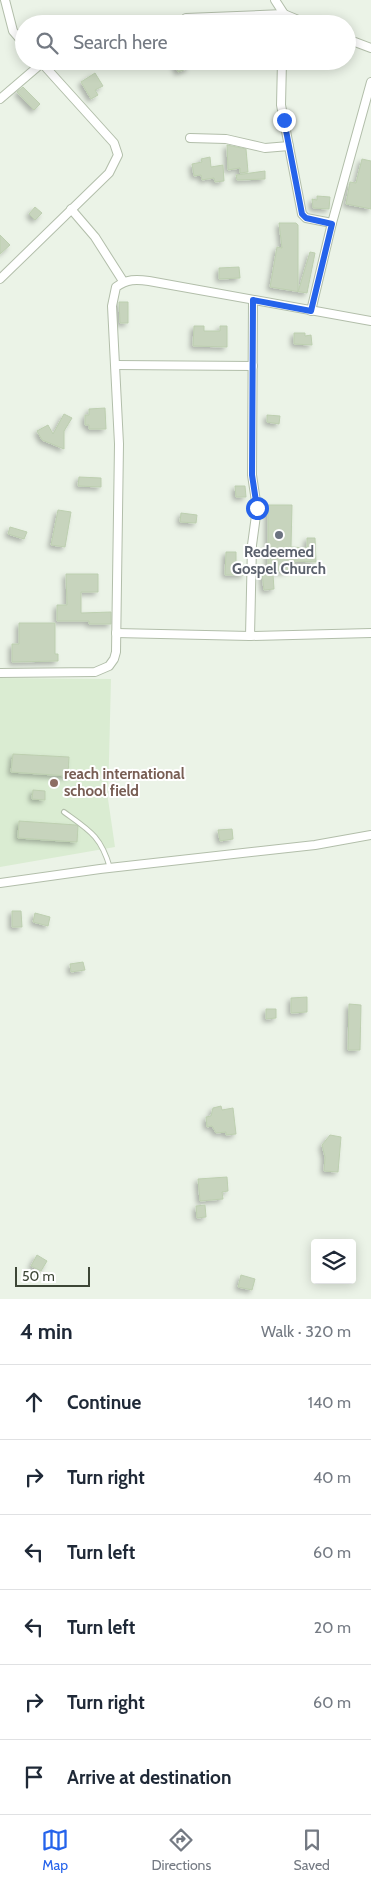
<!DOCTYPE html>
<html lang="en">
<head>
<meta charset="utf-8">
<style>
	:root { --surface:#fff; --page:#f6f6f7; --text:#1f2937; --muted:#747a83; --line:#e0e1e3; --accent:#2563eb }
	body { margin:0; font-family:Cabin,sans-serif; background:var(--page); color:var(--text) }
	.controls { position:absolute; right:15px; bottom:15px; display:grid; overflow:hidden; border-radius:5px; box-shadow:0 2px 12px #0003 }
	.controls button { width:45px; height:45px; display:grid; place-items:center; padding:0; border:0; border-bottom:1px solid var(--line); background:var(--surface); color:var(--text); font:25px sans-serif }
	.scale { position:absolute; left:15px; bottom:12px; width:75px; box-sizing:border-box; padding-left:5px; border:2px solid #3d4636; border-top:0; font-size:14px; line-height:18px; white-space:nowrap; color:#3d4636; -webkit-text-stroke:4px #fff; paint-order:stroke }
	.stop { position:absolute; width:15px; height:15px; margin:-11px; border:4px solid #2563eb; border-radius:50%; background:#fff }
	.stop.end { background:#2563eb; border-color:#fff; box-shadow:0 1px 5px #0008 }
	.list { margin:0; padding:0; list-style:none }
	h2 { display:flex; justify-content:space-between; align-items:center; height:65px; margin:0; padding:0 20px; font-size:21px }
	h2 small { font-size:16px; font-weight:400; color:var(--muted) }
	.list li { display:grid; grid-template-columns:32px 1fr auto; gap:15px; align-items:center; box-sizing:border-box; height:75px; padding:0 20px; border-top:1px solid var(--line) }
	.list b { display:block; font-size:19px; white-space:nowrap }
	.list em { font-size:16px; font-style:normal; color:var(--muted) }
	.icon { flex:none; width:28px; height:28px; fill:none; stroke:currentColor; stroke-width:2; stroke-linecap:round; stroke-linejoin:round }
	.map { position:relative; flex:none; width:371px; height:1299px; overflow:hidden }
	.search { position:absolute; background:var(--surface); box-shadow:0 2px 12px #0003; left:15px; right:15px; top:15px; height:55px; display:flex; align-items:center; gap:12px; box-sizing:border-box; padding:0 18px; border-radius:28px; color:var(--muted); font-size:19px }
	.sheet { height:515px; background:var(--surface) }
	nav { display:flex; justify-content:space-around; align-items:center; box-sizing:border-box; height:70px; border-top:1px solid var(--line); background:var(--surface); font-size:14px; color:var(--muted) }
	nav a { display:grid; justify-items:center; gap:2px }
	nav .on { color:var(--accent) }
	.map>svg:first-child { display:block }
</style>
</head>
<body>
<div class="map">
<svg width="371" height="1299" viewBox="0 0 371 1299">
	<defs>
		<filter id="shadow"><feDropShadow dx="-3" dy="3" stdDeviation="2.5" flood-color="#0004"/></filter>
	</defs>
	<rect width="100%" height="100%" fill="#ebf3e7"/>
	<polygon fill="#daecd2" points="0,678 111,679 108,799 115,847 0,867"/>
	<g fill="#c7d4bd" stroke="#bdcfb0" filter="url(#shadow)">
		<polygon points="174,61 186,61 189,68 178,72"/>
		<polygon points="95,73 103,86 95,90 98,95 91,99 81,82"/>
		<polygon points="23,87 40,104 34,110 17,92"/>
		<polygon points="227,145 246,149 248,172 240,173 240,168 228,170"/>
		<polygon points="210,157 211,167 223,165 224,181 215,182 214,178 202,180 201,175 194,176 192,164 202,162 201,159"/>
		<polygon points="362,159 371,161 371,209 346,204 350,182 356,183"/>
		<polygon points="265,171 265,179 237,180 236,175"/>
		<polygon points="317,196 330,197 329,209 313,208 312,199 317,200"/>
		<polygon points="35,207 42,213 35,220 29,214"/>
		<polygon points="279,223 296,223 298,225 298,292 310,252 315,253 307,293 270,287 277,247 282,248"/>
		<polygon points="0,235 10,245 0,254"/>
		<polygon points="239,267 240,278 219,279 219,268"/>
		<polygon points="119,302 128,302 128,323 120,323"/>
		<polygon points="194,326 204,326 204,331 220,331 220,326 227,326 227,347 193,346"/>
		<polygon points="294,333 305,333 305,336 311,335 312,345 294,344"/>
		<polygon points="105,408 106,429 89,429 89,425 85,425 85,415 89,415 89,409"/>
		<polygon points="64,414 72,418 64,431 64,449 42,440 37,431 48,425 53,434"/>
		<polygon points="267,415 280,416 279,424 267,422"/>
		<polygon points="79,477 101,478 101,487 78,486"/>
		<polygon points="235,486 245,486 246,497 236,497"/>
		<polygon points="268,505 292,505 291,547 307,548 307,538 315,538 316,562 294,561 294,567 287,571 268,571"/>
		<polygon points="58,510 71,512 65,547 51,545"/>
		<polygon points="181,513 197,515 196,523 180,522"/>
		<polygon points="10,527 27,532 24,539 8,534"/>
		<polygon points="226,552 236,552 236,566 244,566 244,575 225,575"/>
		<polygon points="66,574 98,574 98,592 81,592 81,613 111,612 111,624 89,624 89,621 57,621 57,605 67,605"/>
		<polygon points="262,574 273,574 274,589 264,590"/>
		<polygon points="19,623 55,623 55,654 58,654 58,661 12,662 12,644 19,644"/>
		<polygon points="13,754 69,757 68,776 11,772"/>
		<polygon points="33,790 45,791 45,800 32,799"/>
		<polygon points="19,821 76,825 78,826 77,842 18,838"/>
		<polygon points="232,829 233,839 220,841 218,830"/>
		<polygon points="12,911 21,911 22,927 12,927"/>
		<polygon points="35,913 50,917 48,926 33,922"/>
		<polygon points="83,962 85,970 71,972 70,964"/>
		<polygon points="307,997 307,1012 291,1013 291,998"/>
		<polygon points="349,1004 361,1005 360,1050 348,1050"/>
		<polygon points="266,1009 276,1009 276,1018 266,1019"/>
		<polygon points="221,1106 222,1110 233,1108 236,1134 226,1135 226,1132 216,1133 212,1126 207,1127 206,1117 211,1116 213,1108"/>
		<polygon points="330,1135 341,1137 338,1172 324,1171 325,1157 322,1145"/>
		<polygon points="227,1177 228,1191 222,1192 223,1199 200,1201 198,1179"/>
		<polygon points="205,1205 206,1217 197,1218 196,1206"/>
		<polygon points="37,1255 47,1261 41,1271 31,1266"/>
		<polygon points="241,1275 255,1279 252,1290 238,1287"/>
	</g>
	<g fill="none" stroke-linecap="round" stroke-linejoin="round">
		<defs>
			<path id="service" d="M64 812C89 830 101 836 110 868"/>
			<g id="minor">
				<polyline points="5,0 13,31 24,44"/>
				<polyline points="275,0 284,14 283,24"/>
				<polyline points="186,18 284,14 308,24"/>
				<polyline points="347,39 371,48"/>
				<polyline points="282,61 281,105 302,214 306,218 332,223"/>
				<polyline points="0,99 42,63"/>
				<polyline points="190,138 226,139 265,148 289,146"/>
				<polyline points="71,209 95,237 123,281"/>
				<polyline points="0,279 109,173 118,155 114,143 40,61"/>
				<polyline points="311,311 332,223 371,82"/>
				<polyline points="116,365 253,366"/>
				<polyline points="116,633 250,636 371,633"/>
				<polyline points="250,636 252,545 257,508 252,475 253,300"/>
				<path d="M0 673 95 672 109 666 114 659 116 652 119 444 112 306 116 287C127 279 136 279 149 281L371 321"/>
				<polyline points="0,883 100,869 315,845 371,835"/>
			</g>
		</defs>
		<use href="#service" stroke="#b2beaa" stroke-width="6"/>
		<use href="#minor" stroke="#b2beaa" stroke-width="10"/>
		<use href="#service" stroke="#fff" stroke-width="4"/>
		<use href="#minor" stroke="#fff" stroke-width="8"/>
	</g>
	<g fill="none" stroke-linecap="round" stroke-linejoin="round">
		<polyline stroke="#2563eb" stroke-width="6" points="257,508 252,475 253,300 311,311 332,224 306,218 302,214 284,120"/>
	</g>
	<circle fill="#6b7280" stroke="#fff" stroke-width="2" cx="279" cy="535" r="5"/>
	<circle fill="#8d6e63" stroke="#fff" stroke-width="2" cx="54" cy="783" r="5"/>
	<g text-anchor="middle" stroke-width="4" stroke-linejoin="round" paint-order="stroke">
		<g font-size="15" font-weight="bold" fill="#5b616d" stroke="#fff">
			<text x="279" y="557">Redeemed<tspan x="279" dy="17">Gospel Church</tspan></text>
		</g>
		<g font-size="15" font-weight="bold" fill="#785e54" stroke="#fff" text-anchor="start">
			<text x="64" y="779">reach international<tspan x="64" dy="17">school field</tspan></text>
		</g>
	</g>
</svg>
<div class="controls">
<button><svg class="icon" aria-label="layers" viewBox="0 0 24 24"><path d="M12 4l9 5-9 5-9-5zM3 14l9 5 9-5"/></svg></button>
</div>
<div class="scale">50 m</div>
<div class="stop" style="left:257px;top:508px"></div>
<div class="stop end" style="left:284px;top:120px"></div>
<div class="search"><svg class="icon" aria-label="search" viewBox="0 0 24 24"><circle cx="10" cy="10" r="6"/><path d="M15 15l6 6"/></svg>Search here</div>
</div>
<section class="sheet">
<h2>4 min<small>Walk · 320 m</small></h2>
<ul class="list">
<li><svg class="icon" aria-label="ahead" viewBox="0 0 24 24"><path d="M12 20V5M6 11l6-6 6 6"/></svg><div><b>Continue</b></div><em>140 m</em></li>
<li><svg class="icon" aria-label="right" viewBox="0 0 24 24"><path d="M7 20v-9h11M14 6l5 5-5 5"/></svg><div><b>Turn right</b></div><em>40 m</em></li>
<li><svg class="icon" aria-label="left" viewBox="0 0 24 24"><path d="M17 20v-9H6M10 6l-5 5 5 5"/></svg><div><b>Turn left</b></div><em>60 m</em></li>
<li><svg class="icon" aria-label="left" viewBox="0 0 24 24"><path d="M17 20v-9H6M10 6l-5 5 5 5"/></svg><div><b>Turn left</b></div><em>20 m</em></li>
<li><svg class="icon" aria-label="right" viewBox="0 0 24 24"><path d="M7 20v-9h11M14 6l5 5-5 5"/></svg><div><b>Turn right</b></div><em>60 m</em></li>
<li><svg class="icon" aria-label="arrive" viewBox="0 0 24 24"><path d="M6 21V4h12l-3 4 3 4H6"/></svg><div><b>Arrive at destination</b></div></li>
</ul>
</section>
<nav>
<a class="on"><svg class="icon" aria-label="map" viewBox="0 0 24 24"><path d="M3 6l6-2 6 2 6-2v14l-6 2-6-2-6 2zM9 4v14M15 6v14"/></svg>Map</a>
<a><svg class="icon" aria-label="directions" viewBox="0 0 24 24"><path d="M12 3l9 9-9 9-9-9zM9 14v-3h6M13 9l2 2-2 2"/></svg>Directions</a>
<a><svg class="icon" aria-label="saved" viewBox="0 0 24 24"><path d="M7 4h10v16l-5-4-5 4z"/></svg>Saved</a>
</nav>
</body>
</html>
